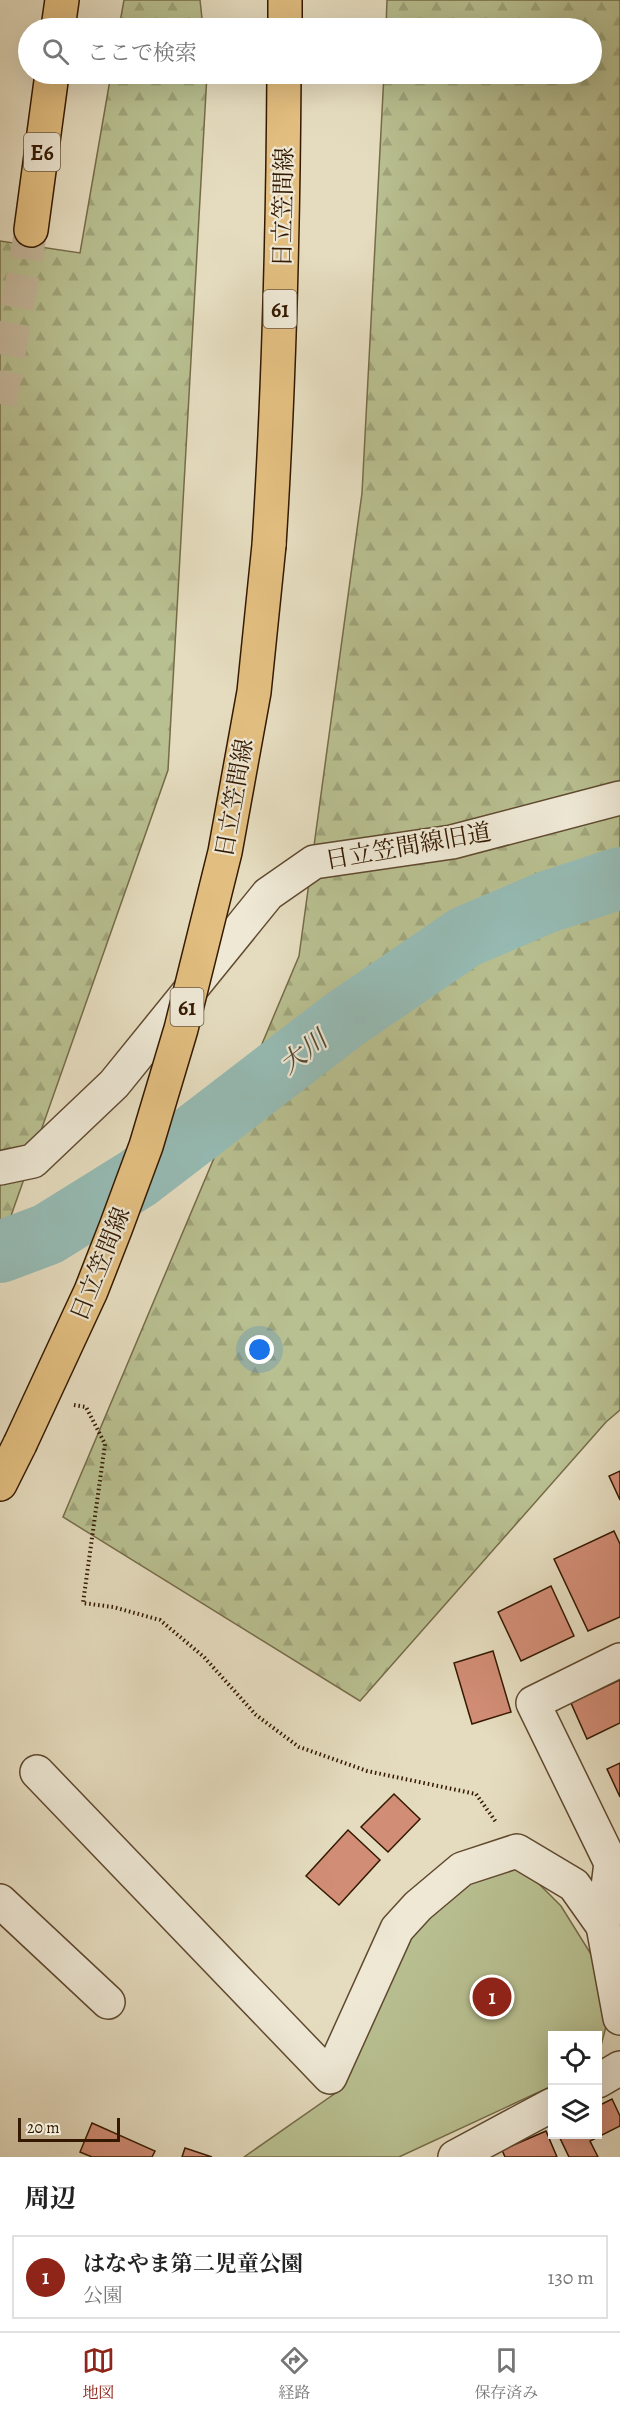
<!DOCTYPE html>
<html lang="ja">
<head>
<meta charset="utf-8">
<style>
	:root { --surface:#fff; --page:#f2f2f2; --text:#222; --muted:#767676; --line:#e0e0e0; --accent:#8f2418 }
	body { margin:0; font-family:Alegreya,"Noto Serif JP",serif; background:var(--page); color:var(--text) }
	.controls { position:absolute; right:18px; bottom:18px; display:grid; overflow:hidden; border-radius:0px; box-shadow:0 6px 24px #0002 }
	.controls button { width:54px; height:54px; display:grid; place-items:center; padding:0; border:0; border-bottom:2px solid var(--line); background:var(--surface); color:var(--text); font:30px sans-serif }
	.scale { position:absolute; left:18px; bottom:15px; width:102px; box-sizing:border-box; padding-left:6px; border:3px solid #341900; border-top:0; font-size:16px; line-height:21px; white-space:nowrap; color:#341900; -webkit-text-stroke:4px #eee8d5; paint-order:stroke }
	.you { position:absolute; left:260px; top:1350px; width:21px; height:21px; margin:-15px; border:4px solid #fff; border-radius:50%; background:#1a73e8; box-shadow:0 0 0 9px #1a73e833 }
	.badge { display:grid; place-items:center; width:39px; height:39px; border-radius:50%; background:var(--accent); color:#fff; font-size:20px; font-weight:700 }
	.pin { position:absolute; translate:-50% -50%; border:3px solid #fff; box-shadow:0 2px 6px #0006 }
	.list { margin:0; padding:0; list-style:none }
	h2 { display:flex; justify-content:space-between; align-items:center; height:78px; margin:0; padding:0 24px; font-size:26px }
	h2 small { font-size:20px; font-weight:400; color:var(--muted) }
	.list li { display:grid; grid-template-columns:39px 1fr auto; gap:18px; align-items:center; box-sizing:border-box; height:84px; margin:0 12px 12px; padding:0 12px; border:2px solid var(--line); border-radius:0px }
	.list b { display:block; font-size:22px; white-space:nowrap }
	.list p { margin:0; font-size:20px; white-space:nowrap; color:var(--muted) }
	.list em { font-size:20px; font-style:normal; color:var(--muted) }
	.icon { flex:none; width:33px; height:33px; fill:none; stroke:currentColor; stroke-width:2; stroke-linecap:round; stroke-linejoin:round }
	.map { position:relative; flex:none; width:620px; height:2157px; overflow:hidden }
	.search { position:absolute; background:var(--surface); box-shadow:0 6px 24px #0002; left:18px; right:18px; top:18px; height:66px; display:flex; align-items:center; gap:15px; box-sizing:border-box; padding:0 21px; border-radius:33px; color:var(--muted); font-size:22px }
	.sheet { height:174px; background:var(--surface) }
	nav { display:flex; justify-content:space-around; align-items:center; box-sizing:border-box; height:84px; border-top:2px solid var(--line); background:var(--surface); font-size:16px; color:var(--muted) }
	nav a { display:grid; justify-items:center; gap:3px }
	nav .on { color:var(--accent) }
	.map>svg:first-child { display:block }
</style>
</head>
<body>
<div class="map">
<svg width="620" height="2157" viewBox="0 0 620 2157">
	<defs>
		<pattern id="forest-firs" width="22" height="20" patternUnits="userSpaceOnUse" patternTransform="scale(1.5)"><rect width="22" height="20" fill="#b8bf90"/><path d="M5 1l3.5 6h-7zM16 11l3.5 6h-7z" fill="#9fa47a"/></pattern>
	</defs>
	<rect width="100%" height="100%" fill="#e5dcbf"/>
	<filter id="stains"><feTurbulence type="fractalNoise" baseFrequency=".00333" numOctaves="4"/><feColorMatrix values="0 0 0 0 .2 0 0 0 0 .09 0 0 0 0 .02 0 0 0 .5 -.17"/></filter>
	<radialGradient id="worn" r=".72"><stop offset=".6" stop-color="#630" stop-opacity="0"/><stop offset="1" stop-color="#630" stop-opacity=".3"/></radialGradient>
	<polygon fill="#b8bf90" stroke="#766c48" stroke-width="1.5" points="522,1867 561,1906 604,1975 608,2019 598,2057 598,2036 552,2036 552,2086 399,2157 244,2157 337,2092 401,1943 462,1882"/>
	<g fill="url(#forest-firs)" stroke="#766c48" stroke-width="1.5">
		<polygon points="124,0 200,0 203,28 119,28"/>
		<polygon points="387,0 620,0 620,1410 606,1422 360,1701 63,1517 299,956 362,493 384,74 592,74 592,28 386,28"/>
		<polygon points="111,74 207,74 168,770 0,1247 0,241 80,253"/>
	</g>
	<polygon fill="#96bbb4" stroke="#6f7a6c" stroke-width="1.5" points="140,1168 139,1187 52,1243 0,1262 0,1242 44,1225"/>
	<polygon fill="#e5dcbf" points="138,1166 141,1189 68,1236 82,1199"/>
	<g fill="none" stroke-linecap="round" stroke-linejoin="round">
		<polyline stroke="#656a5a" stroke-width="1.5" points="0,1247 47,1230 84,1208 88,1210 87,1213 49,1237 0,1256"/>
		<polyline stroke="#96bbb4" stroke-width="62" points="0,1252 48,1234 138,1178 345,1019 465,937 547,902 620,878"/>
	</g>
	<g fill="#d28d76" stroke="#341900" stroke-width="1.5">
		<polygon points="620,1471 620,1500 609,1476"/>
		<polygon points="614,1531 620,1544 620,1617 588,1631 554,1559"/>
		<polygon points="551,1586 574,1636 521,1661 498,1612"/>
		<polygon points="493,1651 511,1712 472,1724 454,1663"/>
		<polygon points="620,1680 620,1723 587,1739 571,1703"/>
		<polygon points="620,1763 620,1797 607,1769"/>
		<polygon points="394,1794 420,1819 388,1852 361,1827"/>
		<polygon points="348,1830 380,1860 339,1905 306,1876"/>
		<polygon points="612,2099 620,2116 620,2126 590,2141 598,2157 569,2157 558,2134 598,2134 598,2106"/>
		<polygon points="92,2123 155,2151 152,2157 92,2157 80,2152"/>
		<polygon points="546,2131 557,2157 505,2157 502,2150"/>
		<polygon points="185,2148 212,2157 182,2157"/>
	</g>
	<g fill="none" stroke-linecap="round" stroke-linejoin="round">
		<polyline stroke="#c2b599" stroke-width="33" stroke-dasharray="33 16" stroke-linecap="butt" points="0,404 31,230"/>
		<defs>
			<g id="minor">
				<polyline points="0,1168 33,1161 114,1084 268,894 314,862 452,842 620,798"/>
				<polyline points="620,1660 533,1703 611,1863 603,1926 620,2018"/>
				<polyline points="37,1772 330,2077 397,1929 418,1906 462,1869 517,1851 574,1885 603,1926"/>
				<polyline points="0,1901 108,2002"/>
				<polyline points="598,2081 620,2068"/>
				<polyline points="455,2157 552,2105"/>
			</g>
			<g id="primary">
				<polyline points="285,28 285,0"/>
				<path d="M269 545C279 388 283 231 284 74"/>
				<polyline points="0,1484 20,1444"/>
			</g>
			<g id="motorway">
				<polyline points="58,28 62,0"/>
				<polyline points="31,230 52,74"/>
			</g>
		</defs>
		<use href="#minor" stroke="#604a30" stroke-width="36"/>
		<use href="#primary" stroke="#341900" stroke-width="36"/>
		<use href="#motorway" stroke="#341900" stroke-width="36"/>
		<polyline stroke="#341900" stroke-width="4" stroke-dasharray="1.5 3" stroke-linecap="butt" points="74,1405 86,1407 105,1444 83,1603 113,1607 160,1620 204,1657 256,1715 299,1747 367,1771 476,1794 496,1822"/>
		<use href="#minor" stroke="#eee8d5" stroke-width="33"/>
		<use href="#primary" stroke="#e2be80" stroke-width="33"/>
		<use href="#motorway" stroke="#e2be80" stroke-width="33"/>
		<defs>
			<polyline id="primary-bridge" points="20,1444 91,1291 116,1227 146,1146 181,1029 225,852 254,692 269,545"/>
		</defs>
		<use href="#primary-bridge" stroke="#341900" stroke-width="36" stroke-linecap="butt"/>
		<use href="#primary-bridge" stroke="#e2be80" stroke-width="33"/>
	</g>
	<g text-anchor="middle" stroke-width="4.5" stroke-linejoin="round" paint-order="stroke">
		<g fill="#eee8d5" stroke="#6c5740" stroke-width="1.5">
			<rect x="24" y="133" width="36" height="38" rx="4.5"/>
			<rect x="263.5" y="290" width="33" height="38" rx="4.5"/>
			<rect x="170.5" y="988" width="33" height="38" rx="4.5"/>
		</g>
		<g font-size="22" font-weight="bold" fill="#341900">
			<text x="42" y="160">E6</text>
			<text x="280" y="317">61</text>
			<text x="187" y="1015">61</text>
		</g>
		<g font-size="24" fill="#341900" stroke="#eee8d5">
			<text transform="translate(283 207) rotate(-89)" y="8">日立笠間線</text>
			<text transform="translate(234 798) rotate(-80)" y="8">日立笠間線</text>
			<text transform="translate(408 846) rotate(-10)" y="8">日立笠間線旧道</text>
			<text transform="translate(100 1264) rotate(-68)" y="8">日立笠間線</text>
		</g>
		<g font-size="26" font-style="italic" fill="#514a36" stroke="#eee8d5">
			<text transform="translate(303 1052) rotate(-38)" y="9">大川</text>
		</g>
	</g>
	<rect width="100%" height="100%" filter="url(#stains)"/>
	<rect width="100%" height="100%" fill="url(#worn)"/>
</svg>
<div class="controls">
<button><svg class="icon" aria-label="locate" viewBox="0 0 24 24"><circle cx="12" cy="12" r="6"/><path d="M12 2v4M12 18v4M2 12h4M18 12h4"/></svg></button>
<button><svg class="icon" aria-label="layers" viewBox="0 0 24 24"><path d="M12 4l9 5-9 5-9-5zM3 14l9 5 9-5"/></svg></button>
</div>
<div class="scale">20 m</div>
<div class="you"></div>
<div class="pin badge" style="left:492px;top:1997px">1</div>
<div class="search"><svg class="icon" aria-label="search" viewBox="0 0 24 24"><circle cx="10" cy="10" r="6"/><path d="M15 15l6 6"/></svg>ここで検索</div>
</div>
<section class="sheet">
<h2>周辺<small></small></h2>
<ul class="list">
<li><span class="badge">1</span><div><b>はなやま第二児童公園</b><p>公園</p></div><em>130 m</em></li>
</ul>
</section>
<nav>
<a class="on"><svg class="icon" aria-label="map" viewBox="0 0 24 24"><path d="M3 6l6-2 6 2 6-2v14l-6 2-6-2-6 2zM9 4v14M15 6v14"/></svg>地図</a>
<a><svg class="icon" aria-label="directions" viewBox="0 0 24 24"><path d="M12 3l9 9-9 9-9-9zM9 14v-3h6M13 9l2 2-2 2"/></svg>経路</a>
<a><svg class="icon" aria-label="saved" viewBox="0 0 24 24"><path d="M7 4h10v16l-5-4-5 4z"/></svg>保存済み</a>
</nav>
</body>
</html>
